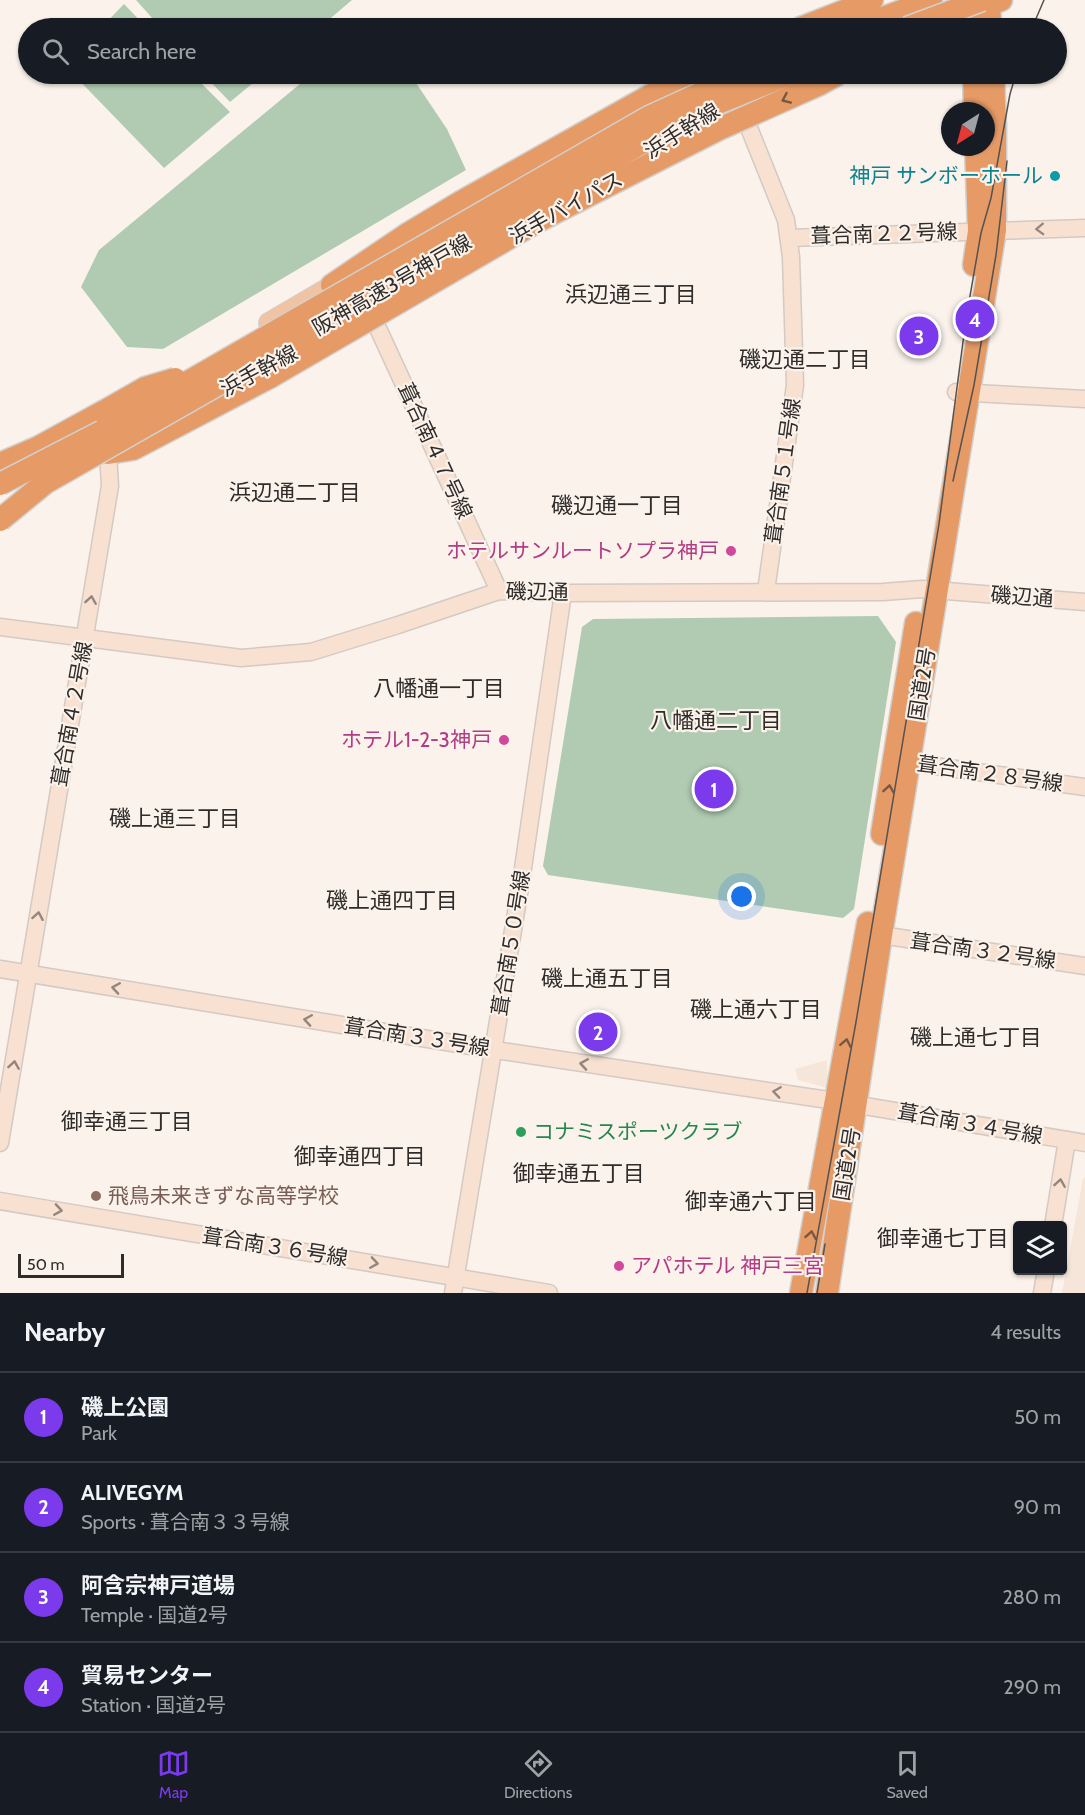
<!DOCTYPE html>
<html lang="en">
<head>
<meta charset="utf-8">
<style>
	:root { --surface:#171b24; --page:#20242c; --text:#f1f3f6; --muted:#9ea1a6; --line:#363941; --accent:#7c3aed }
	body { margin:0; font-family:Cabin,"Noto Sans JP",sans-serif; background:var(--page); color:var(--text) }
	.controls { position:absolute; right:18px; bottom:18px; display:grid; overflow:hidden; border-radius:6px; box-shadow:0 2px 4px #0004 }
	.controls button { width:54px; height:54px; display:grid; place-items:center; padding:0; border:0; border-bottom:2px solid var(--line); background:var(--surface); color:var(--text); font:30px sans-serif }
	.compass { position:absolute; left:941px; top:102px; width:54px; height:54px; border-radius:50%; background:var(--surface); box-shadow:0 2px 4px #0004; rotate:216deg }
	.scale { position:absolute; left:18px; bottom:15px; width:106px; box-sizing:border-box; padding-left:6px; border:3px solid #2f2c2a; border-top:0; font-size:16px; line-height:21px; white-space:nowrap; color:#2f2c2a; -webkit-text-stroke:4px #fbf3eb; paint-order:stroke }
	.you { position:absolute; left:742px; top:897px; width:21px; height:21px; margin:-15px; border:4px solid #fff; border-radius:50%; background:#1a73e8; box-shadow:0 0 0 9px #1a73e833 }
	.badge { display:grid; place-items:center; width:39px; height:39px; border-radius:50%; background:var(--accent); color:#fff; font-size:20px; font-weight:700 }
	.pin { position:absolute; translate:-50% -50%; border:3px solid #fff; box-shadow:0 2px 6px #0006 }
	.list { margin:0; padding:0; list-style:none }
	h2 { display:flex; justify-content:space-between; align-items:center; height:78px; margin:0; padding:0 24px; font-size:26px }
	h2 small { font-size:20px; font-weight:400; color:var(--muted) }
	.list li { display:grid; grid-template-columns:39px 1fr auto; gap:18px; align-items:center; box-sizing:border-box; height:90px; padding:0 24px; border-top:2px solid var(--line) }
	.list b { display:block; font-size:22px; white-space:nowrap }
	.list p { margin:0; font-size:20px; white-space:nowrap; color:var(--muted) }
	.list em { font-size:20px; font-style:normal; color:var(--muted) }
	.icon { flex:none; width:33px; height:33px; fill:none; stroke:currentColor; stroke-width:2; stroke-linecap:round; stroke-linejoin:round }
	.map { position:relative; flex:none; width:1085px; height:1293px; overflow:hidden }
	.search { position:absolute; background:var(--surface); box-shadow:0 2px 4px #0004; left:18px; right:18px; top:18px; height:66px; display:flex; align-items:center; gap:15px; box-sizing:border-box; padding:0 21px; border-radius:33px; color:var(--muted); font-size:22px }
	.sheet { height:438px; background:var(--surface) }
	nav { display:flex; justify-content:space-around; align-items:center; box-sizing:border-box; height:84px; border-top:2px solid var(--line); background:var(--surface); font-size:16px; color:var(--muted) }
	nav a { display:grid; justify-items:center; gap:3px }
	nav .on { color:var(--accent) }
	.map>svg:first-child { display:block }
</style>
</head>
<body>
<div class="map">
<svg width="1085" height="1293" viewBox="0 0 1085 1293">
	<rect width="100%" height="100%" fill="#fbf3eb"/>
	<g fill="#f5e6d9">
		<polygon points="827,1060 828,1088 798,1080 795,1069"/>
		<polygon points="1085,1177 1085,1293 1062,1293 1083,1179"/>
	</g>
	<g fill="#b0cbb2">
		<polygon points="136,0 352,0 319,28 161,28"/>
		<polygon points="124,4 147,28 101,28"/>
		<polygon points="73,74 192,74 230,112 164,168"/>
		<polygon points="203,74 264,74 230,102"/>
		<polygon points="312,74 410,74 447,129 466,170 163,349 127,347 81,287 99,250"/>
		<polygon points="878,616 896,642 854,909 843,918 548,875 543,866 582,627 593,619"/>
	</g>
	<g fill="none" stroke-linecap="round" stroke-linejoin="round">
		<defs>
			<g id="secondary">
				<polyline points="741,108 786,220 791,257 795,385 766,591"/>
				<polyline points="789,238 1085,228"/>
				<polyline points="370,311 499,591"/>
				<polyline points="956,392 1085,399"/>
				<polyline points="0,627 241,658 311,652 398,625 499,591 563,593 883,592 922,589 1085,602"/>
				<polyline points="899,761 1085,787"/>
				<polyline points="881,935 1085,966"/>
				<polyline points="0,969 495,1050 835,1101 1085,1143"/>
				<polyline points="0,1143 110,486 108,453"/>
				<polyline points="0,1201 549,1293"/>
				<polyline points="1053,1226 1067,1140"/>
				<polyline points="453,1293 521,882 563,593"/>
				<polyline points="1042,1293 1046,1270"/>
			</g>
			<g id="primary">
				<polyline points="626,166 677,134"/>
				<polyline points="269,323 344,279"/>
			</g>
			<g id="highway">
				<polyline points="989,0 990,28"/>
				<polyline points="972,10 1001,0"/>
				<polyline points="801,28 872,0"/>
				<polyline points="856,28 931,0"/>
				<polyline points="974,74 975,111"/>
				<polyline points="974,265 979,231 976,147"/>
				<polyline points="332,285 406,235 461,202 653,94 697,74"/>
				<polyline points="108,453 133,449 270,377"/>
				<polyline points="0,464 39,447 103,412"/>
				<polyline points="882,834 916,623"/>
				<polyline points="801,1293 868,923"/>
				<polyline points="827,1293 881,935 995,230 995,126 993,74"/>
			</g>
		</defs>
		<use href="#secondary" stroke="#d2cac3" stroke-width="19"/>
		<use href="#primary" stroke="#d1d1d0" stroke-width="22"/>
		<use href="#highway" stroke="#d1d1d0" stroke-width="25"/>
		<use href="#secondary" stroke="#f8e1d1" stroke-width="16"/>
		<use href="#primary" stroke="#f0c3a4" stroke-width="20"/>
		<use href="#highway" stroke="#e69b67" stroke-width="22"/>
		<g stroke="#56524f" stroke-width="1.5">
			<polyline points="1032,28 1044,0"/>
			<polyline points="953,481 974,385 996,255 1007,161"/>
			<polyline points="807,1293 856,1022 939,524 966,319 981,233 991,198 1010,94 1016,74"/>
			<polyline points="817,1293 825,1244"/>
		</g>
		<defs>
			<g id="highway-bridge">
				<polyline points="907,28 982,0"/>
				<polyline points="270,377 540,220 719,129 820,84 838,74"/>
				<polyline points="103,412 145,388 175,379"/>
				<polyline points="0,484 101,432 649,117 743,74"/>
				<polyline points="0,520 45,483 671,126 720,102 789,74"/>
			</g>
		</defs>
		<use href="#highway-bridge" stroke="#d1d1d0" stroke-width="25" stroke-linecap="butt"/>
		<use href="#highway-bridge" stroke="#e69b67" stroke-width="22"/>
	</g>
	<defs><path id="oneway-chevron" d="M-2-3.5L2.5 0L-2 3.5" fill="none" stroke-width="1.6" stroke-linecap="round" stroke-linejoin="round" transform="scale(1.5)"/></defs>
	<g stroke="#785842">
		<use href="#oneway-chevron" transform="translate(786 99) rotate(156)"/>
		<use href="#oneway-chevron" transform="translate(889 789) rotate(-81)"/>
		<use href="#oneway-chevron" transform="translate(846 1043) rotate(-79)"/>
		<use href="#oneway-chevron" transform="translate(811 1235) rotate(-80)"/>
	</g>
	<g stroke="#94867e">
		<use href="#oneway-chevron" transform="translate(1040 229) rotate(178)"/>
		<use href="#oneway-chevron" transform="translate(91 600) rotate(-81)"/>
		<use href="#oneway-chevron" transform="translate(38 916) rotate(-80)"/>
		<use href="#oneway-chevron" transform="translate(116 988) rotate(-171)"/>
		<use href="#oneway-chevron" transform="translate(308 1020) rotate(-171)"/>
		<use href="#oneway-chevron" transform="translate(584 1064) rotate(-171)"/>
		<use href="#oneway-chevron" transform="translate(14 1065) rotate(-81)"/>
		<use href="#oneway-chevron" transform="translate(777 1092) rotate(-172)"/>
		<use href="#oneway-chevron" transform="translate(1060 1183) rotate(-81)"/>
		<use href="#oneway-chevron" transform="translate(58 1210) rotate(9)"/>
		<use href="#oneway-chevron" transform="translate(374 1263) rotate(9)"/>
	</g>
	<circle fill="#0f9aa8" stroke="#fbf3eb" stroke-width="2" cx="1055" cy="176" r="6"/>
	<g fill="#d1479c" stroke="#fbf3eb" stroke-width="2">
		<circle cx="731" cy="551" r="6"/>
		<circle cx="504" cy="740" r="6"/>
		<circle cx="619" cy="1266" r="6"/>
	</g>
	<circle fill="#2e9e5b" stroke="#fbf3eb" stroke-width="2" cx="521" cy="1132" r="6"/>
	<circle fill="#8d6e63" stroke="#fbf3eb" stroke-width="2" cx="96" cy="1196" r="6"/>
	<g text-anchor="middle" stroke-width="4.5" stroke-linejoin="round" paint-order="stroke">
		<g font-size="21" fill="#2f2c2a" stroke="#fbf3eb">
			<text transform="translate(682 131) rotate(-32)" y="7">浜手幹線</text>
			<text transform="translate(566 208) rotate(-29)" y="7">浜手バイパス</text>
			<text transform="translate(884 234) rotate(-2)" y="7">葺合南２２号線</text>
			<text transform="translate(392 285) rotate(-30)" y="7">阪神高速3号神戸線</text>
			<text transform="translate(259 371) rotate(-28)" y="7">浜手幹線</text>
			<text transform="translate(435 451) rotate(65)" y="7">葺合南４７号線</text>
			<text transform="translate(783 471) rotate(-82)" y="7">葺合南５１号線</text>
			<text transform="translate(537 592) rotate(1)" y="7">磯辺通</text>
			<text transform="translate(1022 597) rotate(4)" y="7">磯辺通</text>
			<text transform="translate(922 684) rotate(-81)" y="7">国道2号</text>
			<text transform="translate(72 714) rotate(-80)" y="7">葺合南４２号線</text>
			<text transform="translate(990 774) rotate(8)" y="7">葺合南２８号線</text>
			<text transform="translate(511 943) rotate(-81)" y="7">葺合南５０号線</text>
			<text transform="translate(983 951) rotate(8)" y="7">葺合南３２号線</text>
			<text transform="translate(417 1037) rotate(9)" y="7">葺合南３３号線</text>
			<text transform="translate(970 1124) rotate(10)" y="7">葺合南３４号線</text>
			<text transform="translate(847 1164) rotate(-81)" y="7">国道2号</text>
			<text transform="translate(275 1247) rotate(9)" y="7">葺合南３６号線</text>
		</g>
		<g font-size="21" fill="#0d838f" stroke="#fbf3eb" text-anchor="end">
			<text x="1043" y="183">神戸 サンボーホール</text>
		</g>
		<g font-size="21" fill="#b23c85" stroke="#fbf3eb" text-anchor="end">
			<text x="719" y="558">ホテルサンルートソプラ神戸</text>
			<text x="492" y="747">ホテル1-2-3神戸</text>
			<text x="631" y="1273" text-anchor="start">アパホテル 神戸三宮</text>
		</g>
		<g font-size="21" fill="#27864d" stroke="#fbf3eb" text-anchor="start">
			<text x="533" y="1139">コナミスポーツクラブ</text>
		</g>
		<g font-size="21" fill="#785e54" stroke="#fbf3eb" text-anchor="start">
			<text x="108" y="1203">飛鳥未来きずな高等学校</text>
		</g>
		<g font-size="22" fill="#2f2c2a" stroke="#fbf3eb">
			<text x="631" y="302">浜辺通三丁目</text>
			<text x="805" y="367">磯辺通二丁目</text>
			<text x="295" y="500">浜辺通二丁目</text>
			<text x="617" y="513">磯辺通一丁目</text>
			<text x="439" y="696">八幡通一丁目</text>
			<text x="716" y="728">八幡通二丁目</text>
			<text x="175" y="826">磯上通三丁目</text>
			<text x="392" y="908">磯上通四丁目</text>
			<text x="607" y="986">磯上通五丁目</text>
			<text x="756" y="1017">磯上通六丁目</text>
			<text x="976" y="1045">磯上通七丁目</text>
			<text x="127" y="1129">御幸通三丁目</text>
			<text x="360" y="1164">御幸通四丁目</text>
			<text x="579" y="1181">御幸通五丁目</text>
			<text x="751" y="1209">御幸通六丁目</text>
			<text x="943" y="1246">御幸通七丁目</text>
		</g>
	</g>
</svg>
<div class="controls">
<button><svg class="icon" aria-label="layers" viewBox="0 0 24 24"><path d="M12 4l9 5-9 5-9-5zM3 14l9 5 9-5"/></svg></button>
</div>
<svg class="compass" viewBox="-18 -18 36 36"><path d="M0-13l5 13h-10z" fill="#e53935"/><path d="M0 13l5-13h-10z" fill="#9ea1a6"/></svg>
<div class="scale">50 m</div>
<div class="you"></div>
<div class="pin badge" style="left:714px;top:789px">1</div>
<div class="pin badge" style="left:598px;top:1032px">2</div>
<div class="pin badge" style="left:919px;top:336px">3</div>
<div class="pin badge" style="left:975px;top:319px">4</div>
<div class="search"><svg class="icon" aria-label="search" viewBox="0 0 24 24"><circle cx="10" cy="10" r="6"/><path d="M15 15l6 6"/></svg>Search here</div>
</div>
<section class="sheet">
<h2>Nearby<small>4 results</small></h2>
<ul class="list">
<li><span class="badge">1</span><div><b>磯上公園</b><p>Park</p></div><em>50 m</em></li>
<li><span class="badge">2</span><div><b>ALIVEGYM</b><p>Sports · 葺合南３３号線</p></div><em>90 m</em></li>
<li><span class="badge">3</span><div><b>阿含宗神戸道場</b><p>Temple · 国道2号</p></div><em>280 m</em></li>
<li><span class="badge">4</span><div><b>貿易センター</b><p>Station · 国道2号</p></div><em>290 m</em></li>
</ul>
</section>
<nav>
<a class="on"><svg class="icon" aria-label="map" viewBox="0 0 24 24"><path d="M3 6l6-2 6 2 6-2v14l-6 2-6-2-6 2zM9 4v14M15 6v14"/></svg>Map</a>
<a><svg class="icon" aria-label="directions" viewBox="0 0 24 24"><path d="M12 3l9 9-9 9-9-9zM9 14v-3h6M13 9l2 2-2 2"/></svg>Directions</a>
<a><svg class="icon" aria-label="saved" viewBox="0 0 24 24"><path d="M7 4h10v16l-5-4-5 4z"/></svg>Saved</a>
</nav>
</body>
</html>
